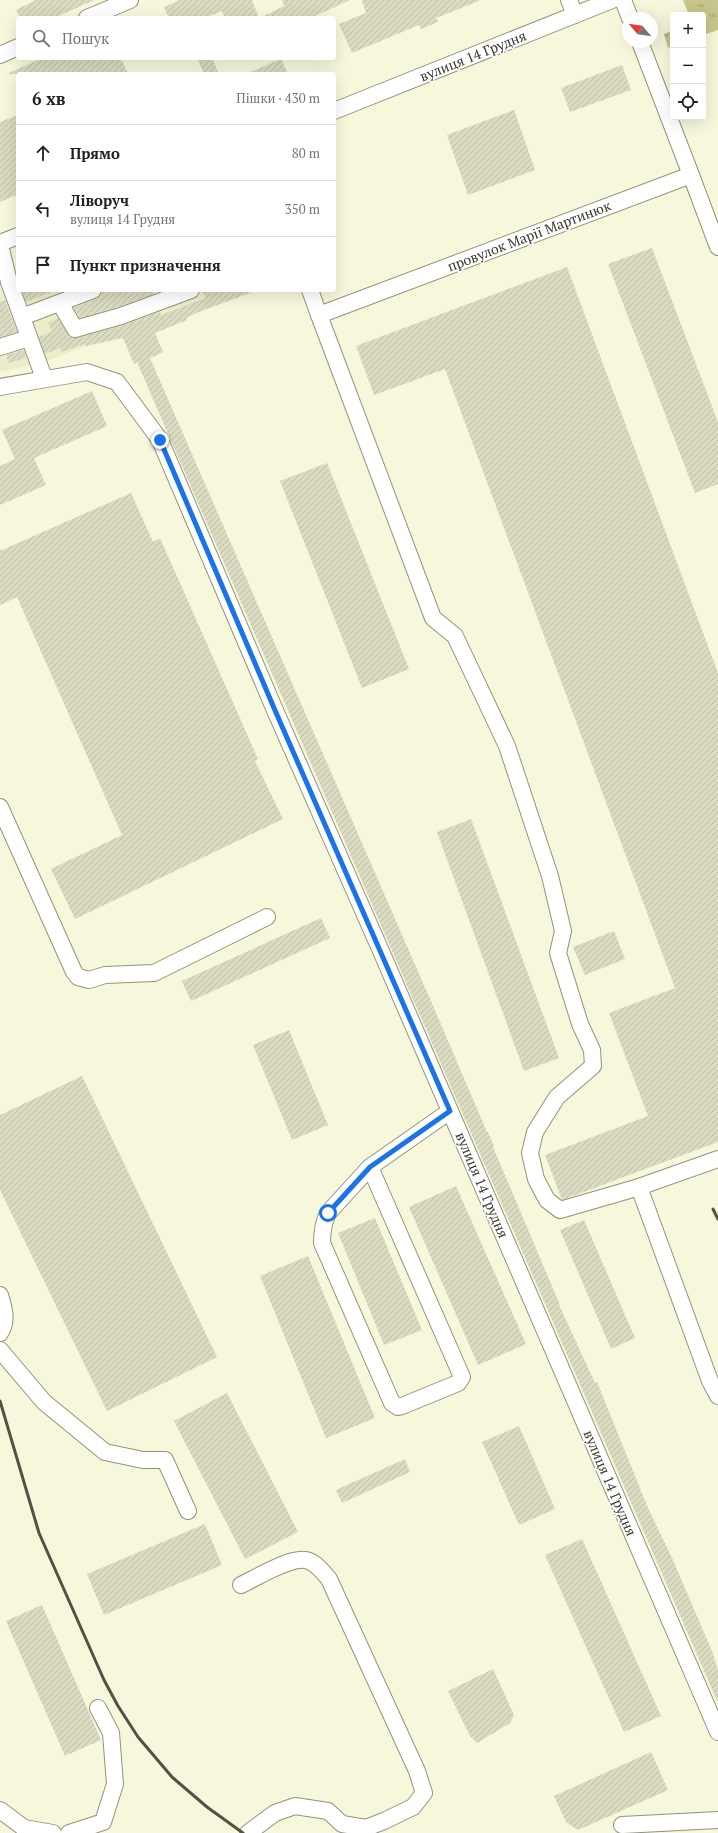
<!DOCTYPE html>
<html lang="uk">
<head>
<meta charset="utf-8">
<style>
	:root { --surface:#fff; --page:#f6f6f6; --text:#202124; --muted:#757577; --line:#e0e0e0 }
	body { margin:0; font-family:"PT Serif",serif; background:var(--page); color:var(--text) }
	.controls { position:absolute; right:12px; top:12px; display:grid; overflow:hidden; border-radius:4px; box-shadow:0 4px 16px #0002 }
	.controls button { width:36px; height:36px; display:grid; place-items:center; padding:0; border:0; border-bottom:1px solid var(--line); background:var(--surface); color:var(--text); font:20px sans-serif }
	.compass { position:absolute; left:622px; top:12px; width:36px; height:36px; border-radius:50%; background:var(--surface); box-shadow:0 4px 16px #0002; rotate:299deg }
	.stop { position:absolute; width:12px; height:12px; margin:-9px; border:3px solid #1a73e8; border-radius:50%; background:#fff }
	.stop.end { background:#1a73e8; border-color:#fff; box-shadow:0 1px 4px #0008 }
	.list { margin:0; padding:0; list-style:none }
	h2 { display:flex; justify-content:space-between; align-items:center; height:52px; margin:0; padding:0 16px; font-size:17px }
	h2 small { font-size:13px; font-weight:400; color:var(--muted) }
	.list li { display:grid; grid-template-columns:26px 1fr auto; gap:12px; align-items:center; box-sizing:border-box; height:56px; padding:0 16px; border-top:1px solid var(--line) }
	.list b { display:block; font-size:15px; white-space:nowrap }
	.list p { margin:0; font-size:13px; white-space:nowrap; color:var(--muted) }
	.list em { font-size:13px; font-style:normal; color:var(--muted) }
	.icon { flex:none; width:22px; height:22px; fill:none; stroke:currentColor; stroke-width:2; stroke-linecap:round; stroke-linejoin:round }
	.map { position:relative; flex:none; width:718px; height:1833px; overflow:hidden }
	.search { position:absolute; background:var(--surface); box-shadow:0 4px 16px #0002; left:16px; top:16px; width:320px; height:44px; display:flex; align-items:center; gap:10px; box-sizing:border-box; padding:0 14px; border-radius:4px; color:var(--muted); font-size:15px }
	.panel { position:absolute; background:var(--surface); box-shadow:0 4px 16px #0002; left:16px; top:72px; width:320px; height:220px; border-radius:4px }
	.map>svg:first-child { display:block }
</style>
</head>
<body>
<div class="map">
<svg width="718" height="1833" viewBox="0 0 718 1833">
	<defs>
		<pattern id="grass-tufts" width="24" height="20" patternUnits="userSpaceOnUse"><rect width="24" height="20" fill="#c6c58b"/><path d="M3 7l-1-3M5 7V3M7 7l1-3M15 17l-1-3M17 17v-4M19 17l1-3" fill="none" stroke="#a2a172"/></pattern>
		<pattern id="building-hatch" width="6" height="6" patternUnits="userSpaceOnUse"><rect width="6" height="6" fill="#dbdbc1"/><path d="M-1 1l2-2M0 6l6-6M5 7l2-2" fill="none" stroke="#bdbda6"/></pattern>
	</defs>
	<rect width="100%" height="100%" fill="#f7f7dc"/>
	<polygon fill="#ededcb" points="18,277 18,290 252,290 142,324 39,364 0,372 0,285"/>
	<g fill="url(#grass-tufts)">
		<polygon points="683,0 718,0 718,30 703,35 703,15 689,15"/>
		<polygon points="673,30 673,46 668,48 664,34"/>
	</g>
	<g fill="url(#building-hatch)">
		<polygon points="36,0 94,0 54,18 20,18 16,10"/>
		<polygon points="180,0 252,0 259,18 225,18 222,11 204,18 169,18 164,7"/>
		<polygon points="282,0 350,0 311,18 260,18 284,6"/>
		<polygon points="362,0 479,0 479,1 436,18 438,22 421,29 419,25 352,53 339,24 366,13"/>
		<polygon points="42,58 121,58 128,74 7,74"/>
		<polygon points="197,58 212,58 219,74 204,74"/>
		<polygon points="281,59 288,74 246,74"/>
		<polygon points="622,65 631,90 570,112 561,88"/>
		<polygon points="514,110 535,170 468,195 447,135"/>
		<polygon points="18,115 18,194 0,202 0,122"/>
		<polygon points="652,248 718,422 718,484 695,493 608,264"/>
		<polygon points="567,267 718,673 718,1142 562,1200 545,1155 648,1116 609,1013 675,988 445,369 374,395 356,346"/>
		<polygon points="22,290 54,290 54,291 26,302"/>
		<polygon points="102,290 153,290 154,294 118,307 80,318 74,308 97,299 101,296"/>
		<polygon points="201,290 255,291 194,314 186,318 187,320 155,333 163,352 150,358 434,1008 487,1132 488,1132 494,1146 493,1147 560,1305 559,1305 595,1383 597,1382 648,1508 672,1558 712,1651 718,1670 718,1703 137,362 134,364 123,338 86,346 85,344 61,352 60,348 45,354 39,337 52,331 48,323 58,318 69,337 78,338 124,325 160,312 161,315 206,298"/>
		<polygon points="5,300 17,332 0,337 0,302"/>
		<polygon points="24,350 26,358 8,363 6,355"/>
		<polygon points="92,391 107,426 34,458 46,485 0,505 0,466 15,459 2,430"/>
		<polygon points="327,463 409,669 362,688 280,481"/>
		<polygon points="131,493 153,542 160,538 258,759 255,761 283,819 75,919 51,869 122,835 17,597 0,605 0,551"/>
		<polygon points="471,819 559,1058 524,1071 437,832"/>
		<polygon points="321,918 330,938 191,1001 182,981"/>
		<polygon points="614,931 625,959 585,975 573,947"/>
		<polygon points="289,1030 328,1125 292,1140 253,1045"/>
		<polygon points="82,1076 217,1357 107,1411 0,1190 0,1115"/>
		<polygon points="456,1186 526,1344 478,1365 409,1207"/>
		<polygon points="375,1218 422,1330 384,1345 338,1233"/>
		<polygon points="584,1220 635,1338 611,1349 560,1230"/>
		<polygon points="308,1256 375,1418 326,1438 260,1276"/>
		<polygon points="227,1393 298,1532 245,1559 174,1421"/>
		<polygon points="519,1426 555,1509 519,1525 482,1442"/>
		<polygon points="405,1459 410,1472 342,1503 336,1490"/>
		<polygon points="205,1524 222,1565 104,1615 87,1574"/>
		<polygon points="582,1539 661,1716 624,1732 545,1555"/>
		<polygon points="42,1605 101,1740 65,1756 6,1621"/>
		<polygon points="493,1669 514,1715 510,1723 477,1743 470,1736 448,1691"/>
		<polygon points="651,1752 668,1790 578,1830 566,1822 554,1796"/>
	</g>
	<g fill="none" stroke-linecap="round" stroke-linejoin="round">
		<defs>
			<g id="minor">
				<polyline points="569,0 575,15"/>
				<polyline points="623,0 630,18"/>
				<polyline points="87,18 130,0"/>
				<polyline points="640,42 691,175"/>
				<polyline points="0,55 18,47"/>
				<polyline points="334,111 612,0"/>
				<polyline points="0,243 18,236"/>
				<polyline points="0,245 9,282 44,378"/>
				<polyline points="310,290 319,315 691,175 718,247"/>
				<polyline points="60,303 75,329 121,316 191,290"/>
				<polyline points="319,315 433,618 455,636 507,746 550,876 563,931 558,953 580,1024 592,1050 593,1066 557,1097 535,1132 530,1153 536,1179 547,1200 560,1210 636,1188 718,1159"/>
				<polyline points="22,317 93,290"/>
				<polyline points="0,347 29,338"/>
				<polyline points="0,387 87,372 117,382 160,440 274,708 384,958 718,1732"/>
				<polyline points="0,807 74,972 78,977 89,980 105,975 154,973 267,917"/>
				<path d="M370 1167 462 1377 458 1383 402 1406 398 1407 392 1403 322 1243C322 1231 323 1223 328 1213L370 1167 450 1111"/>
				<polyline points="639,1187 710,1381 718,1396"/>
				<path d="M0 1295C4 1308 8 1321 0 1333"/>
				<polyline points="0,1350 44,1402 105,1452 143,1460 165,1460 188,1511"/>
				<path d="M241 1585C256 1578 288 1558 305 1560 315 1561 323 1572 329 1579L417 1771 424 1793 413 1807 384 1821 366 1828 342 1824 328 1811 295 1806 275 1813 248 1833"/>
				<polyline points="0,1810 24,1828 53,1833"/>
				<polyline points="622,1825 718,1820"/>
				<polyline points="69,1833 103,1822 115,1784 111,1733 98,1708"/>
			</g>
		</defs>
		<use href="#minor" stroke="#93937a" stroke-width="18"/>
		<use href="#minor" stroke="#fff" stroke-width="16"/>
		<g stroke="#515144" stroke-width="3">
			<polyline points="713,1209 718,1219"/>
			<polyline points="0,1401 39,1533 104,1680 118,1706 138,1737 172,1777 207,1807 243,1833"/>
		</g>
	</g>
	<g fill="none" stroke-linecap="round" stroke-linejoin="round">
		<polyline stroke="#1a73e8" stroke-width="5" points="160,440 274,708 450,1111 370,1167 328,1213"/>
	</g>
	<g text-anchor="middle" stroke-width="3" stroke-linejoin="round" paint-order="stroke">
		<g font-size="14" fill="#37372c" stroke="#fff">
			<text transform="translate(473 56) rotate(-22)" y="5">вулиця 14 Грудня</text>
			<text transform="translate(529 236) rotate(-21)" y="5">провулок Марії Мартинюк</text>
			<text transform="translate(482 1185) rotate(67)" y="5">вулиця 14 Грудня</text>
			<text transform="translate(610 1483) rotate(67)" y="5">вулиця 14 Грудня</text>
		</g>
	</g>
</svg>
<div class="controls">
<button>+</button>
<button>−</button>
<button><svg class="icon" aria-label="locate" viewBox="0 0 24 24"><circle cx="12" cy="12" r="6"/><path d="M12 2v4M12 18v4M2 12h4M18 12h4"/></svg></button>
</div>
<svg class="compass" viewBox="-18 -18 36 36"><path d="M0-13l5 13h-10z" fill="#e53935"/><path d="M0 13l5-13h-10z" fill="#757577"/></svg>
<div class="stop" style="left:328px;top:1213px"></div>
<div class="stop end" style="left:160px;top:440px"></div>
<div class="search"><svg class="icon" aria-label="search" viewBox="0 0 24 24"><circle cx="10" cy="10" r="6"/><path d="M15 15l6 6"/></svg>Пошук</div>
<section class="panel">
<h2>6 хв<small>Пішки · 430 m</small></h2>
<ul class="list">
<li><svg class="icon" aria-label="ahead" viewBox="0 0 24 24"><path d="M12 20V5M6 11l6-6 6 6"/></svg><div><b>Прямо</b></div><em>80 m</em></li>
<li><svg class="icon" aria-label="left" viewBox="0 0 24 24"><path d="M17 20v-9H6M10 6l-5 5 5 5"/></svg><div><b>Ліворуч</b><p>вулиця 14 Грудня</p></div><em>350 m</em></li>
<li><svg class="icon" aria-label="arrive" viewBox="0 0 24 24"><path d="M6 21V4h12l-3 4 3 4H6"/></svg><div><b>Пункт призначення</b></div></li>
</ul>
</section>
</div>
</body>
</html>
